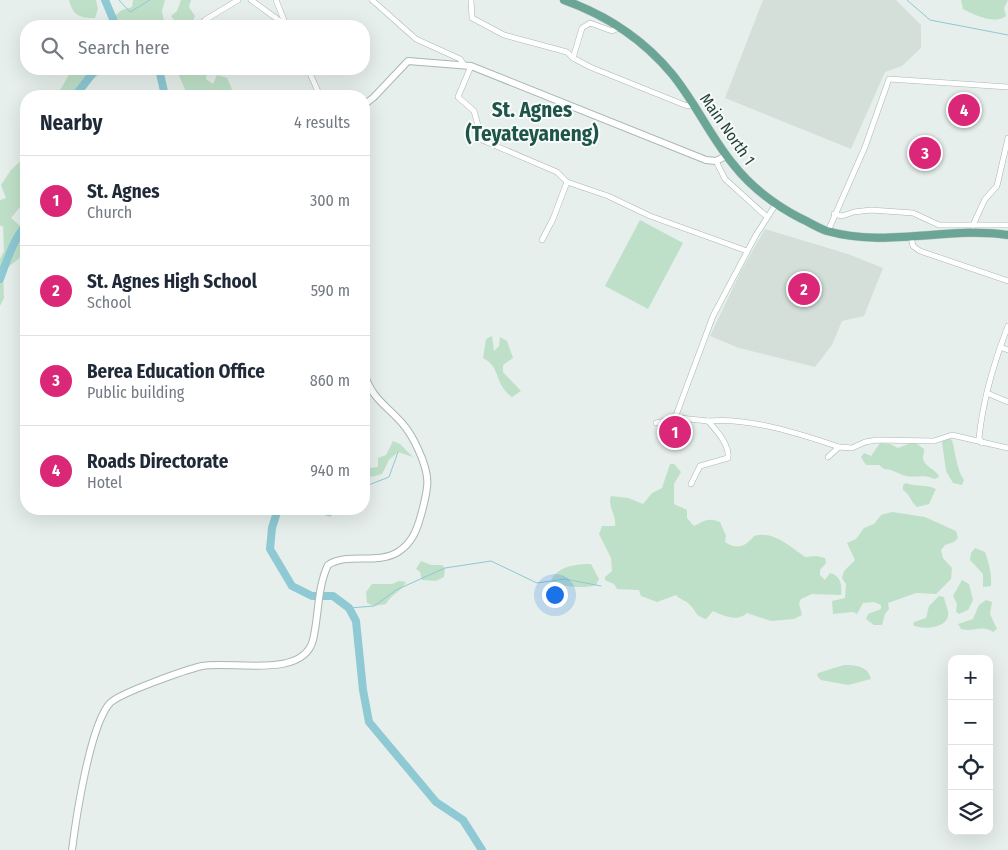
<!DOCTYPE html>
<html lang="en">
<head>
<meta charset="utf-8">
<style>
	:root { --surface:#fff; --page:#f2f2f3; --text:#1f2937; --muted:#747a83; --line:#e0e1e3; --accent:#db2777 }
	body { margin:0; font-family:"Fira Sans Condensed",sans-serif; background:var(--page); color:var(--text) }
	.controls { position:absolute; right:15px; bottom:15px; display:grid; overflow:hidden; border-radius:10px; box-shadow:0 5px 20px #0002 }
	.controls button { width:45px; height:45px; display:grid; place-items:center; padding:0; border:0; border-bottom:1px solid var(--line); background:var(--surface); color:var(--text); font:25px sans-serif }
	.you { position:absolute; left:554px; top:594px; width:18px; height:18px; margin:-12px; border:4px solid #fff; border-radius:50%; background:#1a73e8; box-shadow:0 0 0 8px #1a73e833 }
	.badge { display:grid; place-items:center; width:32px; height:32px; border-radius:50%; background:var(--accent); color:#fff; font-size:16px; font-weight:700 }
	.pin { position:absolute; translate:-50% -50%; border:2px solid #fff; box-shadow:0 1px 5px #0006 }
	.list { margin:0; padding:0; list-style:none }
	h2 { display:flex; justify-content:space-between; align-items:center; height:65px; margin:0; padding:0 20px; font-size:21px }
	h2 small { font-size:16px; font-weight:400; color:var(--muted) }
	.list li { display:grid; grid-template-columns:32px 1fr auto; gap:15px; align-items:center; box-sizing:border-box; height:90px; padding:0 20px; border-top:1px solid var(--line) }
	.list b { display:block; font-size:19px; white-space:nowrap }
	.list p { margin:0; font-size:16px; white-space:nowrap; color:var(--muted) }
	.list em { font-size:16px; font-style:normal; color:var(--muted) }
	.icon { flex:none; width:28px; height:28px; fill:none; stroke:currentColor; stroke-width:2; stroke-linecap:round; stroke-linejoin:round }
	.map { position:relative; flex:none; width:1008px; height:850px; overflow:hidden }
	.search { position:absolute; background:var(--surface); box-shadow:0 5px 20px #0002; left:20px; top:20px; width:350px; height:55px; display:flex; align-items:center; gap:12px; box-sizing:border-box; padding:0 18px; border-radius:20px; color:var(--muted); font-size:19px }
	.panel { position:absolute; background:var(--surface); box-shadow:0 5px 20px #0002; left:20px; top:90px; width:350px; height:425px; border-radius:20px }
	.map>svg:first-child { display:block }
</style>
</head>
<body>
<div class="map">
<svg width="1008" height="850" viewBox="0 0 1008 850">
	<rect width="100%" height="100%" fill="#e6efeb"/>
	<g fill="#d4dfda">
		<polygon points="763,0 896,0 921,25 921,48 902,66 885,72 851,149 725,98"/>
		<polygon points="765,229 848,254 883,268 864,316 842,321 832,345 815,367 739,348 710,336 741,271"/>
	</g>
	<g fill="#bfe0c8">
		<path d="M69 0H96L98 9 95 18C80 18 73 16 69 0Z"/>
		<path d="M133 0H165L162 11 164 21C152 20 146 21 136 26 132 28 121 26 116 26L112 18 122 10 132 7Z"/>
		<polygon points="181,0 191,0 189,7 195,16 191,26 179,26 171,16 177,11"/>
		<path d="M961 0H1008L1004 8 1006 16C994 25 975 15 963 9Z"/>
		<polygon points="72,69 107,69 83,86 78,96 55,96 62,87"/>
		<polygon points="176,69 213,69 207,72 206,79 213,84 217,75 227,78 232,89 222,96 188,96"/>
		<polygon points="26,150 26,208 20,207 11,218 26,231 26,253 3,271 4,298 0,306 0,259 4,251 3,226 0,226 0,200 6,198 1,185 11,170 25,157"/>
		<polygon points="640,220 683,243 648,309 605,286"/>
		<path d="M492 336 494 351 499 346 500 337 507 341 513 358 503 365V372L521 391 512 397C493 383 502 368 483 358L486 339Z"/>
		<path d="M949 438 952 440C956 454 956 468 964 480L962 485 953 483 946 471 942 442Z"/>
		<polygon points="393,441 400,444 413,457 398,452 389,460 382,474 371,477 368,474 369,468 378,467 378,458 386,455"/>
		<path d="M914 442 924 449C925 452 923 454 923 457 923 467 937 469 939 477L934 479C924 474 917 478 906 476 898 474 893 469 884 469L879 465H866L861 457 864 453 871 456 880 443 890 444 898 448Z"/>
		<path d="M670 464H674L681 472 674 484V504L687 510V518L694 526C704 521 708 517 720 522L726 536 725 542C737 550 745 547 754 536 773 530 791 547 805 557L817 556 825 558 826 563 820 570V575L825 580 830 573C841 576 842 585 841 595L812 594 801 599 799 603 802 615 794 619 771 621 747 613C738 622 723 616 713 611L706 619C694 615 697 612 690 605 686 600 680 600 676 595L657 602 641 596 639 590 617 589 614 584 605 580V577L612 571 611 558 599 534 602 526H615C617 516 607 506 611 496L628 498 643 504 652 493 662 488Z"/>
		<path d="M906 483C916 487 927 484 936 489L929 504 917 507C910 501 910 494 903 490V485Z"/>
		<polygon points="892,512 925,517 956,531 958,538 954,542 945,545 941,550 943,558 952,568 951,579 936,594 916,593 888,603 889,609 885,614 882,625 874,625 866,619 868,614 881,609 881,605 874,602 863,603 857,614 853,612 833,614 832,601 845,598 846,584 842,578 844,571 855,560 847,543 856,539 864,528 874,524 881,515"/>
		<path d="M975 548 985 552C989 562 992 576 991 586L983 587V574L970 560 971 553Z"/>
		<polygon points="421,561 431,565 442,565 445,568 444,577 436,581 422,580 420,572 416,569"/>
		<path d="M591 564 599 579 596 585C584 589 563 587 551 581 557 566 576 564 591 564Z"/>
		<polygon points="962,580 969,584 973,600 968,610 959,614 956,612 957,604 953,596"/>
		<path d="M399 581 406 582C401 592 390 595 386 604L374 606 367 603 366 592 372 584H392Z"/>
		<path d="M939 596 944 597C945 604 949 610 948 616 945 629 922 630 913 625L914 622 926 618 929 606Z"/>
		<path d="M986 600 992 602 990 614 997 629 993 632C982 624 972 633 961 629L958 624 973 619 979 605Z"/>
		<path d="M844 665C855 665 868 666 871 679L848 685 821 680 817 676 818 673Z"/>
	</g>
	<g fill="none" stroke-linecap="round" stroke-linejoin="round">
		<g stroke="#8ec9d4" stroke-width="1">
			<polyline points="119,0 130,12 150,0"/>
			<polyline points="907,0 930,20 1008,35"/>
			<polyline points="364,492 366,486 389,477 398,452"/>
			<polyline points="304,509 330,516 340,509"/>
			<polyline points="349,608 374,606 396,590 445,568 491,561 537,583 565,579 601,586"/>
		</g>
		<g stroke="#8ec9d4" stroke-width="8">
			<polyline points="105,0 116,26"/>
			<polyline points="159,69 165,96"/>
			<polyline points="75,96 96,69"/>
			<path d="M0 279C6 263 14 237 26 226"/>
			<polyline points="278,509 272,528 270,549 292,586 312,596 333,596 349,608 356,621 363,690 369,722 436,802 463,820 482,850"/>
		</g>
		<defs>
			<g id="minor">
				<polyline points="251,0 287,26"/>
				<polyline points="276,0 286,25"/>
				<polyline points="372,0 416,39 460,59 464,65"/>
				<polyline points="471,0 472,18 504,35 567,52 573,58 590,67 687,106 694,104"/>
				<polyline points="200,26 205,20 238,0"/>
				<polyline points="573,58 582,28 590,23 612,31 621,27"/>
				<polyline points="471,66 458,97 474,111 482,140 557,172 567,182"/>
				<polyline points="308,69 320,96"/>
				<polyline points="716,161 725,179 767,217"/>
				<polyline points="834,214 842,216 854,212 871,210 913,213 939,225 1008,225"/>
				<polyline points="973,225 985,199 997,186 1008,138"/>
				<polyline points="828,231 865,147 889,79 1008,87"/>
				<polyline points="911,237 913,246 920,251 1008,281"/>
				<polyline points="542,240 553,219 567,182 608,196 650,216 747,251"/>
				<polyline points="1000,347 1008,350"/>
				<polyline points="987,393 1008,402"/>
				<polyline points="675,418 713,316 756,235 776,204"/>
				<path d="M708 421C748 417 801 434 839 447"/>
				<path d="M656 423 680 418 708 421C716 430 730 445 728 458L700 466 691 484"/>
				<path d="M982 443 979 438C983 400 994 362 1008 326"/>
				<polyline points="828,457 839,447 852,448 865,442 877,440 934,441 952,435 1008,448"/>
			</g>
			<g id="tertiary">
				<polyline points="364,105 374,97 408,61 471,66 706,160 716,161 726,156"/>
				<path d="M72 850C76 818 90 725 110 703 120 693 185 670 202 666 229 660 303 680 313 640 319 615 317 588 328 565 348 552 377 565 398 552 412 543 417 530 421 515 429 486 431 477 418 449 414 440 409 431 402 423 386 405 372 399 364 373"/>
			</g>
			<path id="primary" d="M564 0C606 15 643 39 672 74 695 102 710 136 733 164 751 187 775 205 800 218 809 222 818 228 827 231 887 248 948 226 1008 235"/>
		</defs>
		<use href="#minor" stroke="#a8b8b2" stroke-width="6"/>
		<use href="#tertiary" stroke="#a8b8b2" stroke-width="8"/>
		<use href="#primary" stroke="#c2cac8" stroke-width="9"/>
		<use href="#minor" stroke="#fff" stroke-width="5"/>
		<use href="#tertiary" stroke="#fff" stroke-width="6"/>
		<use href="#primary" stroke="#6aa596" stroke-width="8"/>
	</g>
	<g text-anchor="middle" stroke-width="4" stroke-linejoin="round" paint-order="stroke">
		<g font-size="16" fill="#24423a" stroke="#f7fbf9">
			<text transform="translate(728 129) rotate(55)" y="6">Main North 1</text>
		</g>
		<g font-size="21" font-weight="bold" fill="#1f5548" stroke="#f7fbf9">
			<text x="532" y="117">St. Agnes<tspan x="532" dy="24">(Teyateyaneng)</tspan></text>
		</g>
	</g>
</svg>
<div class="controls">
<button>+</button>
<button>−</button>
<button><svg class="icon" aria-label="locate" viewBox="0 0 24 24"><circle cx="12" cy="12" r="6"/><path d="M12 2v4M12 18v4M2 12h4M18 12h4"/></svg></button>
<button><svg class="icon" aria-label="layers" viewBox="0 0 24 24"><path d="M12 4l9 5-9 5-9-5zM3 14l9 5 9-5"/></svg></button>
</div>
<div class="you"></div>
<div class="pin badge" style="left:675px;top:432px">1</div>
<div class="pin badge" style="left:804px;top:289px">2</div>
<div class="pin badge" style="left:925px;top:153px">3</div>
<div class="pin badge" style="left:964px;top:110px">4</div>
<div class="search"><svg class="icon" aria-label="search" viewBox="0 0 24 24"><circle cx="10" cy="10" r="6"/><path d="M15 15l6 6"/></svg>Search here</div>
<section class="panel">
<h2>Nearby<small>4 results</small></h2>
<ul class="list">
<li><span class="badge">1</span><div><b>St. Agnes</b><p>Church</p></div><em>300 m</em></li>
<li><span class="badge">2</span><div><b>St. Agnes High School</b><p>School</p></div><em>590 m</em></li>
<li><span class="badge">3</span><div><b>Berea Education Office</b><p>Public building</p></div><em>860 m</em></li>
<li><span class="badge">4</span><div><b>Roads Directorate</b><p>Hotel</p></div><em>940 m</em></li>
</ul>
</section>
</div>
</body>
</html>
